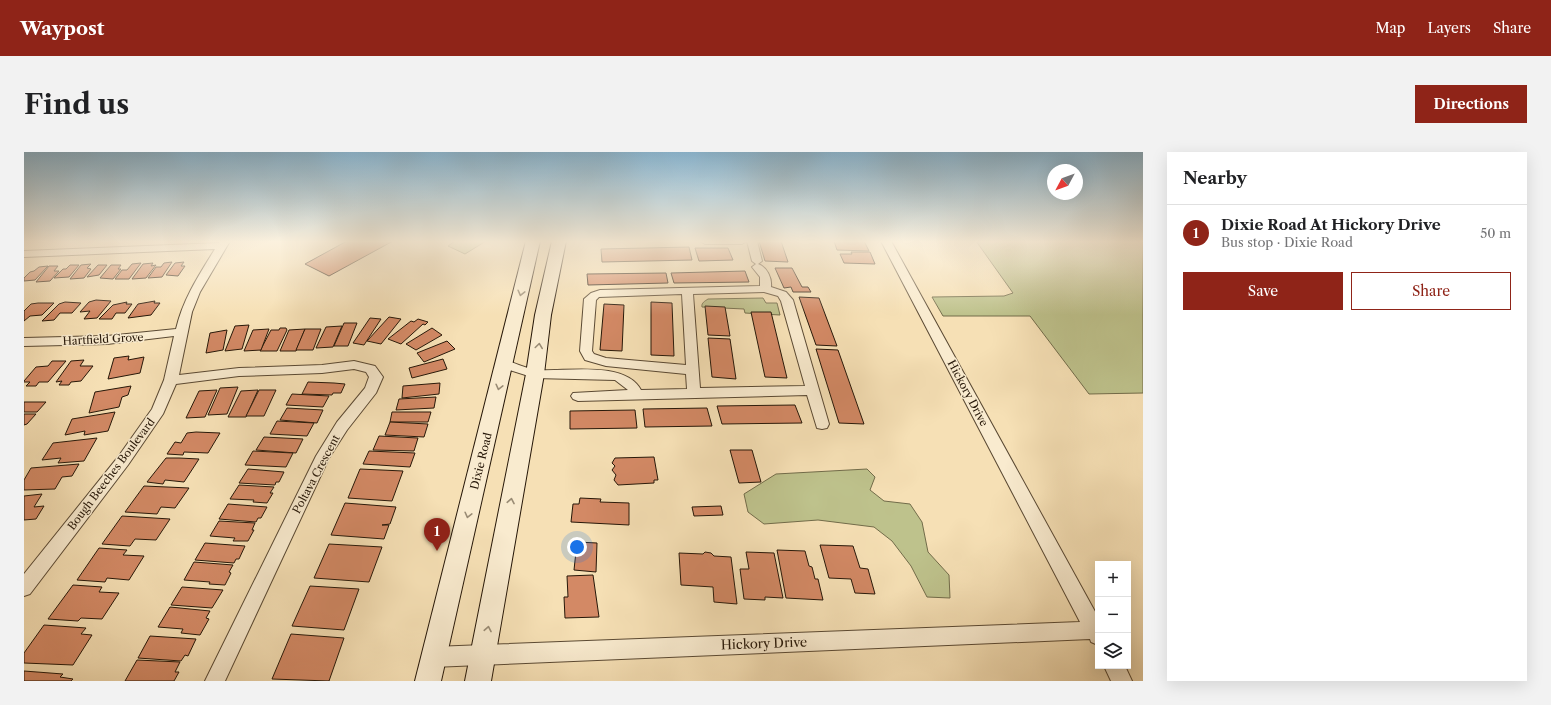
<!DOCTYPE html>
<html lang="en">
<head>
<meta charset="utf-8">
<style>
	:root { --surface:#fff; --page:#f2f2f2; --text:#202124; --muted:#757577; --line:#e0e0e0; --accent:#8f2418 }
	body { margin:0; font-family:"Libre Caslon Text",serif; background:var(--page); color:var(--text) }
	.controls { position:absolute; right:12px; bottom:12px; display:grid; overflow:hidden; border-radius:0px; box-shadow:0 4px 16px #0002 }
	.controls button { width:36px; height:36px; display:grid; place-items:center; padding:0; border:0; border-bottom:1px solid var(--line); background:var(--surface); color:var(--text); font:20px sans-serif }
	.compass { position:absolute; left:1023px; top:12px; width:36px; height:36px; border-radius:50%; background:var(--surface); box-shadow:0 4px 16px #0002; rotate:229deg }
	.you { position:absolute; left:553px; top:395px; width:14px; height:14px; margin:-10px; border:3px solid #fff; border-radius:50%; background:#1a73e8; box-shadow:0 0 0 6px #1a73e833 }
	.badge { display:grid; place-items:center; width:26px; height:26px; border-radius:50%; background:var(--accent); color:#fff; font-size:13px; font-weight:700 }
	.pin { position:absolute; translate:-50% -33px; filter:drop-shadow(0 1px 2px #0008) }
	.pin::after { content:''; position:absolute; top:21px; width:14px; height:12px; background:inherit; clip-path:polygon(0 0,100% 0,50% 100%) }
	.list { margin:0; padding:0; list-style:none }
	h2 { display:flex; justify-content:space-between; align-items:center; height:52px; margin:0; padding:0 16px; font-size:17px }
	h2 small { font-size:13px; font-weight:400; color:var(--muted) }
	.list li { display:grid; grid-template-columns:26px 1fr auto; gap:12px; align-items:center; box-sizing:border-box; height:56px; padding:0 16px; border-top:1px solid var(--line) }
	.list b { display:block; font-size:15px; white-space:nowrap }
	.list p { margin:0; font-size:13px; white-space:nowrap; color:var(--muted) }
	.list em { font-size:13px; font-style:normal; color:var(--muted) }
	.actions { display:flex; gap:8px; padding:12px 16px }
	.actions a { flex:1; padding:9px 0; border:1px solid var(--accent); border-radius:0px; text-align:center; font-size:14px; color:var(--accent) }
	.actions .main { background:var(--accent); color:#fff }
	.icon { flex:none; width:22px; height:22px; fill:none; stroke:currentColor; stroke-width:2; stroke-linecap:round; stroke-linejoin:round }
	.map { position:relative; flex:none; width:1119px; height:529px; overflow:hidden; border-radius:0px }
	header { display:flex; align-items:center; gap:24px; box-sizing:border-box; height:56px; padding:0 20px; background:var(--accent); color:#fff }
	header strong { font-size:19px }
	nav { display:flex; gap:22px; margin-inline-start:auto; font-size:14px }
	.intro { display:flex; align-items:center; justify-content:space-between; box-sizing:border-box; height:96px; padding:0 24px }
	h1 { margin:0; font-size:28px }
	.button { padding:10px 18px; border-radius:0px; background:var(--accent); color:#fff; font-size:14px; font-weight:700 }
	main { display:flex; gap:24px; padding:0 24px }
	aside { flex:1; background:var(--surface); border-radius:0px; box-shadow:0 4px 16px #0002 }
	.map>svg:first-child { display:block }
</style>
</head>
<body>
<header>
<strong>Waypost</strong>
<nav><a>Map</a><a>Layers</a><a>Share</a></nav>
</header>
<div class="intro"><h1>Find us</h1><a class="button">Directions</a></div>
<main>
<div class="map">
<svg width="1119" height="529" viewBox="0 0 1119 529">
	<rect width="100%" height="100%" fill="#f6e0b5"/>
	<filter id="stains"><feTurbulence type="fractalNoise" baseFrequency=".005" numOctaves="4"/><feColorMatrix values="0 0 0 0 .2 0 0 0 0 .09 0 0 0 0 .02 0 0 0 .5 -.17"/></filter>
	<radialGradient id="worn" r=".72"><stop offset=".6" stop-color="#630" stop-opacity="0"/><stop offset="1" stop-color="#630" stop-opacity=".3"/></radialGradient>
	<g fill="#bec28c" stroke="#726c4a">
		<polygon points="431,89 462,89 441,102 424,94"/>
		<polygon points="952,89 1119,89 1119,241 1065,242 1006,164 919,164 908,145 980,144 989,141"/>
		<path d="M739 146 742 151H753L756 163 721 161 720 157 678 155C677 151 681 149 684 147Z"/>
		<polygon points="843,317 851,325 846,338 860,349 886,352 898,370 904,400 925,423 926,446 903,445 887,414 868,389 850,375 794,368 740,372 724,360 720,342 752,322"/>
	</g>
	<g fill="#d38965" stroke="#261708">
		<polygon points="323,89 369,89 305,124 281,112"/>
		<polygon points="735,89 757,89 764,110 741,109"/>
		<polygon points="810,89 840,89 845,99 813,98"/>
		<polygon points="665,95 668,108 578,110 577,97"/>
		<polygon points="671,96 704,96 709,108 675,109"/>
		<polygon points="827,100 846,100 851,112 820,111 816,102 828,102"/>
		<polygon points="148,110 138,125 124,126 132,115 137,115 140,111"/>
		<polygon points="160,110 157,114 161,114 154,124 142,123 151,111"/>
		<polygon points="117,111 105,127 91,127 98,118 103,118 108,112"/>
		<polygon points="129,111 127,114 132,113 122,126 108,127 119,112"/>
		<polygon points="67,112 63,116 67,117 60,126 46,127 57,113"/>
		<polygon points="46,113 55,113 45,125 30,126 39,117 42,117"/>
		<polygon points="74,113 83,113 75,123 63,125"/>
		<polygon points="87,113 97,113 94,117 97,117 89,127 76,126"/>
		<polygon points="24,114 11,128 0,129 0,126 6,120 10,119 15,115"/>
		<polygon points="25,114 34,114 30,119 35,119 26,129 12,130"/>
		<polygon points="751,116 768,116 778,135 784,135 787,140 769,140 767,135 760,136"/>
		<polygon points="721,119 725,130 650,131 647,121"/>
		<polygon points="642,121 644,131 564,133 563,122"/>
		<polygon points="775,145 795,146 813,194 792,193"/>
		<polygon points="72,148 87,149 73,166 60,167 66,159 56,160 65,150"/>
		<polygon points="131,149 130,151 136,151 127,163 104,166 114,152"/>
		<polygon points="41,150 57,151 48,161 36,161 30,168 18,169 35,152"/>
		<polygon points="103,150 102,152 108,152 101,161 92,161 88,167 75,167 89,153"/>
		<polygon points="627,150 648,151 650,204 627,203"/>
		<polygon points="14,151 30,151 18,163 6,164 0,169 0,159 7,152"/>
		<polygon points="580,152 600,153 598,199 576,198"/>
		<polygon points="681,154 701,155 706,184 684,183"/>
		<polygon points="727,160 747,160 763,226 741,225"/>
		<polygon points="365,165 377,167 357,192 343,189"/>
		<polygon points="346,166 357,167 340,193 329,191"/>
		<polygon points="394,167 404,170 401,173 399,172 377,192 364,187 387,169 390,170"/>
		<polygon points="320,171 333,171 324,194 310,194"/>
		<polygon points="225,173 218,197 201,199 211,174"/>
		<polygon points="318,174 309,195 292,196 302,175"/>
		<polygon points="256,176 262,176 263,178 253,199 236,199 247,178 255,178"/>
		<polygon points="408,176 418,183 392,198 382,192"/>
		<polygon points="245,177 237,198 220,199 229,178"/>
		<polygon points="281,177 272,199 256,199 265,178"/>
		<polygon points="281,177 297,177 289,198 272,198"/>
		<polygon points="203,178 199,198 182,201 186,181"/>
		<polygon points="684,186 706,187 712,227 688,225"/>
		<polygon points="423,189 431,197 400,210 393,201"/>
		<polygon points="792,197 814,198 840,272 815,271"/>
		<polygon points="105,204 104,208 120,205 116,221 84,227 90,206"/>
		<polygon points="419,207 423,217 388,226 385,216"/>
		<polygon points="60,208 56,214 69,214 57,229 47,230 45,233 35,233 38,229 32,230 47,209"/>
		<polygon points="28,209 42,209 24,230 15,230 12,234 2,234 6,230 0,230 0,229 12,215 24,214"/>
		<polygon points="284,230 310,231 321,232 317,241 309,241 308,243 278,242"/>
		<polygon points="416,231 415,242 378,246 379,234"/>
		<polygon points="107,234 104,243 98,245 95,255 65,261 71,240"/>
		<polygon points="214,235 203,262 184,263 196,236"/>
		<polygon points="193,238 181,265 162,266 175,239"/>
		<polygon points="234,238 222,265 204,265 217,239"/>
		<polygon points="235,238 252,238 240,264 222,264"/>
		<polygon points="268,242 305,244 299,255 262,253"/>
		<polygon points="412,245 410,256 372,258 375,247"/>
		<polygon points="0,250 22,250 13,260 0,260"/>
		<polygon points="771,253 778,271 698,272 693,254"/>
		<polygon points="263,256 299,258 293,271 256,268"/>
		<polygon points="683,256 688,274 621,275 619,257"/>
		<polygon points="611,258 613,276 546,277 546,259"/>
		<polygon points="91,260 84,279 60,283 61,279 41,283 48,267"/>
		<polygon points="368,260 407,260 404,270 366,270"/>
		<polygon points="0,262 12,262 3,272 0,273"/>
		<polygon points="253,269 290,271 283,284 246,282"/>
		<polygon points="366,270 404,272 400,285 361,283"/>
		<polygon points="172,280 196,281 184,301 160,300 159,303 143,302 151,290 157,291 163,281"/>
		<polygon points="355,284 394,286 390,299 349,298"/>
		<polygon points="240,285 279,287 272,301 232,298"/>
		<polygon points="73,286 60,309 34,311 37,306 18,308 29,291"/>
		<polygon points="706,298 728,298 737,330 715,331"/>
		<polygon points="229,299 269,301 262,315 221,313"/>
		<polygon points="345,299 391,301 386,315 339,312"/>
		<polygon points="630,305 634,328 630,328 630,331 594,333 590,328 592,323 588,318 591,314 588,311 591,306"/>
		<polygon points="142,306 155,306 175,307 160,330 141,328 139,332 123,330"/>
		<polygon points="55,312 48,324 38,325 31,337 0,338 0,328 7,316"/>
		<polygon points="224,317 260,320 255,330 252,330 251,333 215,331"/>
		<polygon points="336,317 379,319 368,349 324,346"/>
		<polygon points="215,333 250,335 246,341 249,341 243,351 229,350 230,348 206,347"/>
		<polygon points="120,334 143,335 165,336 151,356 137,355 133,362 101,360"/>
		<polygon points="18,342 10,355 20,354 12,367 0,368 0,344"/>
		<polygon points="556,346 577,347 576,350 605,351 605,373 547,370 549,352 555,352"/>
		<polygon points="321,351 372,355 366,372 358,373 365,373 360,387 307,383"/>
		<polygon points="204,352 243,355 237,366 234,366 232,370 195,367"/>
		<polygon points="697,354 699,363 670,364 668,355"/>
		<polygon points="98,364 146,367 132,388 111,387 106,394 78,392"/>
		<polygon points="195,369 231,371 228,378 230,378 224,389 209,389 211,386 186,384"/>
		<polygon points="553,390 573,391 572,420 550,418"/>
		<polygon points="181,391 221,394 215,407 212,407 210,411 171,408"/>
		<polygon points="305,392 358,395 345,430 290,426"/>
		<polygon points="796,393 829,394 836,416 844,417 851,442 831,441 827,427 805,426"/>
		<polygon points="75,396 103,398 99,403 120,404 105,428 83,426 81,430 53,428"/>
		<polygon points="753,398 781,399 785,414 788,415 791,427 794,427 799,448 762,446"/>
		<polygon points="681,400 687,401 690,404 707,405 713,452 690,450 689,435 657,433 655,401 679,402"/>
		<polygon points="722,400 750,401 759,446 741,445 741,448 720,447 716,417 725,417"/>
		<polygon points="170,410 209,413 205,420 207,421 201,433 185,432 186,430 160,428"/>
		<polygon points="569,423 575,465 541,466 540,445 544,445 543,424"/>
		<polygon points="49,433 78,435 75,440 95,441 78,467 57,466 54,469 24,467"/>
		<polygon points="286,434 335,437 320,478 268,474"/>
		<polygon points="158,435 199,438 188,456 147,453"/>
		<polygon points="146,455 186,459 182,466 185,467 176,483 157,481 159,477 134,475"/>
		<polygon points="20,473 62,476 57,482 68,483 49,513 0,511 0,501"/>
		<polygon points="267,482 320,486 305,529 248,527"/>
		<polygon points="126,484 172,487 164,504 161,503 157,509 114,506"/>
		<polygon points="113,508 156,510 151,520 155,520 150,529 101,529"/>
		<polygon points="0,519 39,522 36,525 49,527 47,529 0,529"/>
	</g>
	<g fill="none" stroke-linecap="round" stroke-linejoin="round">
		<defs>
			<g id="minor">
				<path d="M196 89H206L176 140 168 160 155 223 215 216 298 213 330 209 351 214 359 225 352 241 323 278 305 306 201 529H181L292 304 313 270 341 236 345 225 342 220 330 217 298 221 215 224 152 232 139 262 104 313 6 442 0 444V422L94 305 128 257 140 228 150 184 83 192 0 194V186L83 184 152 177C159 147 175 123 191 97L0 105V99L195 91Z"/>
				<polygon points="676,89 723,89 718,92 681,92"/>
				<path d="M723 89H733L738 109 734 112C743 115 748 126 747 135L762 140 769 148 805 272 803 276 798 277 793 276 783 243 554 249 549 247 547 244 549 241 604 238 591 228 511 226 476 215 475 212 476 209 481 208C491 211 503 217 513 218 542 220 601 208 617 238L663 237 662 222 582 214 561 208 556 199 560 147 567 141 576 138 736 134V125L728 115 732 112 728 109ZM740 140 754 144 757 149 781 234 676 236 669 142ZM658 142 662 213 582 206 570 202 568 199 572 148 575 145Z"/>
				<polygon points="857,89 867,89 1074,465 1074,493 1067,490 1066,487 409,515 402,512 399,505 402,498 409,495 1056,470"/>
				<polygon points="1080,514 1101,514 1108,529 1087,529"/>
			</g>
			<g id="secondary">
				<polygon points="502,89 516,89 417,529 391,529"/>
				<polygon points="528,89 542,89 527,163 520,222 467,529 441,529 502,222 511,163"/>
			</g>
		</defs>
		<use href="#minor" stroke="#5a4933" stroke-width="2"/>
		<use href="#secondary" stroke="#261708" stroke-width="2"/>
		<use href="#minor" fill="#f9ebcf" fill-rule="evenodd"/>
		<use href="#secondary" fill="#f9ebcf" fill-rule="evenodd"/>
	</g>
	<defs><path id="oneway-chevron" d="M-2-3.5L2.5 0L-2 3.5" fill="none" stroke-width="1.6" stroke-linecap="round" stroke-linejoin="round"/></defs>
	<g stroke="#9a8c75">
		<use href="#oneway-chevron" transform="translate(497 141) rotate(104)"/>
		<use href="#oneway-chevron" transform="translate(515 194) rotate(-82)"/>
		<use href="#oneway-chevron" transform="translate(475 235) rotate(104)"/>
		<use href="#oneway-chevron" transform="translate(487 349) rotate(-79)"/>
		<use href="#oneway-chevron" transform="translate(444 363) rotate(104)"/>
		<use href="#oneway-chevron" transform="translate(464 477) rotate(-79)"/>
	</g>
	<linearGradient id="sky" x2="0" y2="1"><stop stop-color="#8ab7d3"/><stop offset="0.55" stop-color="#fbf1de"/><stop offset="1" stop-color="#fbf1de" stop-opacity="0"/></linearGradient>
	<rect width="1119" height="163" fill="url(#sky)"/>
	<g text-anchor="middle" stroke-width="3" stroke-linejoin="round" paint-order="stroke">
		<g font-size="11" fill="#261708" stroke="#f9ebcf">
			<text transform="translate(79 187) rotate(-3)" y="4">Hartfield Grove</text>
			<text transform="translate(944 241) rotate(62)" y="4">Hickory Drive</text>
			<text transform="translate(457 309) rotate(-76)" y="4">Dixie Road</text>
			<text transform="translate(87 322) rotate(-53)" y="4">Bough Beeches Boulevard</text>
			<text transform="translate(292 322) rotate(-62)" y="4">Poltava Crescent</text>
		</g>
		<g font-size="13" fill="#261708" stroke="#f9ebcf">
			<text transform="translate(740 491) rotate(-2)" y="5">Hickory Drive</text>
		</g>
	</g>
	<rect width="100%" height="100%" filter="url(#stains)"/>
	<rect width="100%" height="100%" fill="url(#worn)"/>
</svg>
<div class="controls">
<button>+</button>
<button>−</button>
<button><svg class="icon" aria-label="layers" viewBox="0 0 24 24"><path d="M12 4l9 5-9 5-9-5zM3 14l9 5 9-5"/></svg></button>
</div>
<svg class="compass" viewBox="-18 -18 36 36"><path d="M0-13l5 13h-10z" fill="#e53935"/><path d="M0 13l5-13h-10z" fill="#757577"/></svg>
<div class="you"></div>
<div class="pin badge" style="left:413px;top:399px">1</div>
</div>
<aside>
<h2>Nearby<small></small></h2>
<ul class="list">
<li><span class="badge">1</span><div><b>Dixie Road At Hickory Drive</b><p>Bus stop · Dixie Road</p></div><em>50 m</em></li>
</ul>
<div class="actions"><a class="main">Save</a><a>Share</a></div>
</aside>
</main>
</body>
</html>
